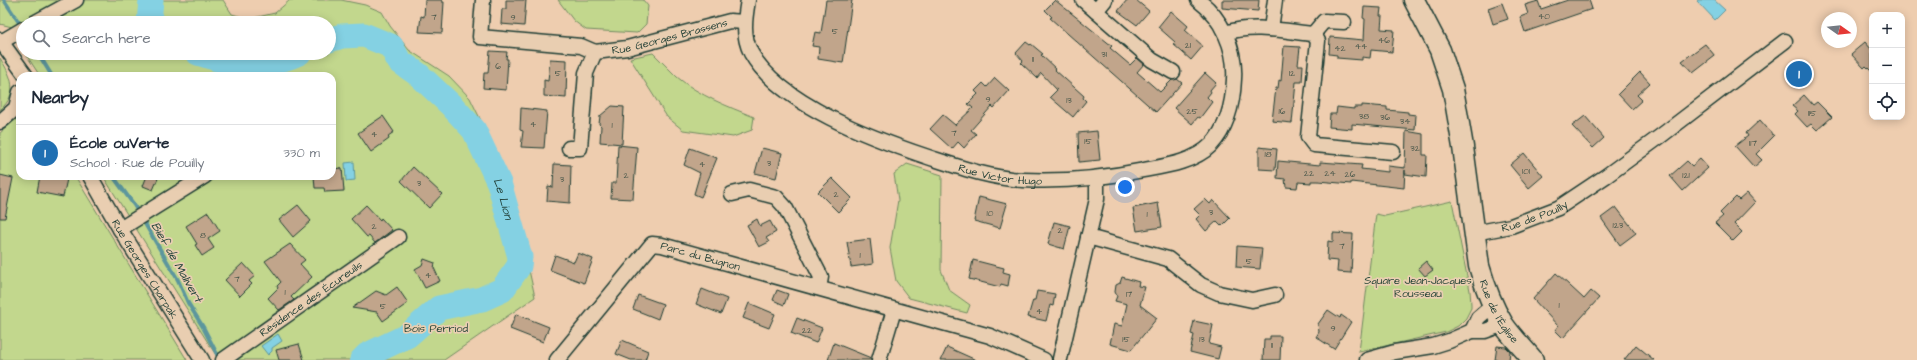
<!DOCTYPE html>
<html lang="en">
<head>
<meta charset="utf-8">
<style>
	:root { --surface:#fff; --page:#f6f6f7; --text:#1f2937; --muted:#747a83; --line:#e0e1e3; --accent:#1f6fb2 }
	body { margin:0; font-family:"Architects Daughter",sans-serif; background:var(--page); color:var(--text) }
	.controls { position:absolute; right:12px; top:12px; display:grid; overflow:hidden; border-radius:8px; box-shadow:0 2px 10px #0003 }
	.controls button { width:36px; height:36px; display:grid; place-items:center; padding:0; border:0; border-bottom:1px solid var(--line); background:var(--surface); color:var(--text); font:20px sans-serif }
	.compass { position:absolute; left:1821px; top:12px; width:36px; height:36px; border-radius:50%; background:var(--surface); box-shadow:0 2px 10px #0003; rotate:105deg }
	.you { position:absolute; left:1125px; top:187px; width:14px; height:14px; margin:-10px; border:3px solid #fff; border-radius:50%; background:#1a73e8; box-shadow:0 0 0 6px #1a73e833 }
	.badge { display:grid; place-items:center; width:26px; height:26px; border-radius:50%; background:var(--accent); color:#fff; font-size:13px; font-weight:700 }
	.pin { position:absolute; translate:-50% -50%; border:2px solid #fff; box-shadow:0 1px 4px #0006 }
	.list { margin:0; padding:0; list-style:none }
	h2 { display:flex; justify-content:space-between; align-items:center; height:52px; margin:0; padding:0 16px; font-size:17px }
	h2 small { font-size:13px; font-weight:400; color:var(--muted) }
	.list li { display:grid; grid-template-columns:26px 1fr auto; gap:12px; align-items:center; box-sizing:border-box; height:56px; padding:0 16px; border-top:1px solid var(--line) }
	.list b { display:block; font-size:15px; white-space:nowrap }
	.list p { margin:0; font-size:13px; white-space:nowrap; color:var(--muted) }
	.list em { font-size:13px; font-style:normal; color:var(--muted) }
	.icon { flex:none; width:22px; height:22px; fill:none; stroke:currentColor; stroke-width:2; stroke-linecap:round; stroke-linejoin:round }
	.map { position:relative; flex:none; width:1917px; height:360px; overflow:hidden }
	.search { position:absolute; background:var(--surface); box-shadow:0 2px 10px #0003; left:16px; top:16px; width:320px; height:44px; display:flex; align-items:center; gap:10px; box-sizing:border-box; padding:0 14px; border-radius:22px; color:var(--muted); font-size:15px }
	.panel { position:absolute; background:var(--surface); box-shadow:0 2px 10px #0003; left:16px; top:72px; width:320px; height:108px; border-radius:12px }
	.map>svg:first-child { display:block }
</style>
</head>
<body>
<div class="map">
<svg width="1917" height="360" viewBox="0 0 1917 360">
	<rect width="100%" height="100%" fill="#eecdaf"/>
	<filter id="ink" filterUnits="userSpaceOnUse"><feTurbulence type="fractalNoise" baseFrequency=".025" numOctaves="2"/><feDisplacementMap in="SourceGraphic" scale="8" xChannelSelector="R" yChannelSelector="G"/><feConvolveMatrix kernelMatrix="1 2 1 2 8 2 1 2 1" color-interpolation-filters="sRGB"/></filter>
	<g filter="url(#ink)">
		<g fill="#c2d78d" stroke="#708a60">
			<polygon points="0,0 223,0 232,14 249,19 275,13 290,0 341,0 365,5 382,12 390,26 409,50 449,76 470,98 498,155 514,203 535,297 444,360 219,360 103,176 332,176 332,76 40,76 25,53 329,53 329,23 31,23 29,21 12,27 0,24"/>
			<polygon points="558,0 643,0 648,6 646,24 637,33 586,30 574,21"/>
			<path d="M653 53C661 61 669 69 677 77 700 96 727 106 754 117L752 130 733 137 683 130 667 117 630 58Z"/>
			<path d="M0 58C12 77 19 93 0 110Z"/>
			<polygon points="20,116 20,176 75,176 187,360 0,360 0,133"/>
			<polygon points="907,164 942,175 941,270 949,290 970,305 967,313 909,298 896,281 890,248 898,200 894,174"/>
			<polygon points="1452,201 1470,291 1471,304 1471,308 1466,318 1458,326 1446,332 1359,352 1376,214 1385,216"/>
		</g>
		<g fill="#84d1e3" stroke="#5c969d">
			<polygon points="1698,0 1714,0 1725,10 1715,20 1697,1"/>
			<polygon points="354,162 355,180 346,181 345,163"/>
			<polygon points="278,334 282,341 272,348 272,351 268,355 261,346"/>
		</g>
		<g fill="none" stroke-linecap="round" stroke-linejoin="round">
			<g stroke="#5c969d" stroke-width="4">
				<polyline points="4,0 22,27"/>
				<polyline points="38,53 52,76"/>
				<polyline points="113,176 134,205 178,280 188,303 203,327 220,360"/>
			</g>
			<g stroke="#84d1e3" stroke-width="25">
				<polyline points="149,23 151,0"/>
				<path id="s1" d="M329 40 342 36 364 35 391 46 399 61 419 75 452 106 474 130 499 183 520 257 519 266 502 290 482 299 439 308 407 336 367 355 362 360"/>
				<path d="M198 53C210 56 220 61 231 63 252 68 280 62 299 53"/>
			</g>
		</g>
		<g fill="#c1a58b" stroke="#1f3d34">
			<polygon points="425,0 442,0 442,2 444,2 442,33 419,32 421,16 424,17"/>
			<polygon points="506,0 526,0 524,26 501,24 502,9 506,9"/>
			<polygon points="826,0 852,0 843,63 818,59 819,47 812,46 815,32 821,33"/>
			<polygon points="1055,0 1112,46 1110,48 1130,65 1137,58 1144,64 1137,72 1160,92 1172,80 1177,79 1182,83 1156,112 1050,18 1052,17 1045,10"/>
			<polygon points="1127,0 1136,0 1149,11 1137,25 1118,11"/>
			<polygon points="1222,0 1259,0 1258,11 1222,8"/>
			<polygon points="1568,0 1589,0 1592,9 1525,32 1520,17 1528,14 1525,5 1538,1 1541,9"/>
			<polygon points="1502,3 1508,19 1493,24 1488,8"/>
			<polygon points="1364,7 1381,8 1380,16 1382,16 1381,29 1394,30 1392,52 1371,50 1370,58 1362,57 1362,60 1337,58 1337,55 1329,54 1330,37 1364,40 1365,19 1363,18"/>
			<polygon points="1171,11 1188,26 1185,30 1203,46 1191,60 1173,44 1175,42 1158,27"/>
			<polygon points="1026,42 1030,45 1031,44 1043,54 1041,55 1056,69 1055,70 1084,96 1083,98 1086,101 1073,117 1050,97 1057,90 1041,73 1037,78 1021,63 1023,61 1016,53"/>
			<polygon points="1865,42 1872,50 1872,72 1866,66 1864,68 1851,54"/>
			<polygon points="1705,44 1715,56 1693,73 1682,61"/>
			<polygon points="1284,46 1300,47 1298,65 1303,65 1302,82 1296,82 1292,123 1272,121 1276,88 1278,88 1279,80 1281,81"/>
			<polygon points="490,51 507,52 506,59 508,59 506,90 483,88 484,73 488,73"/>
			<polygon points="550,59 567,60 566,98 544,96 544,80 548,81"/>
			<polygon points="1640,72 1650,83 1637,95 1642,100 1632,109 1618,94"/>
			<polygon points="1205,73 1216,83 1210,90 1211,92 1207,97 1212,102 1200,118 1198,117 1192,124 1174,108"/>
			<polygon points="995,78 1009,91 994,108 992,106 971,130 976,134 964,148 958,142 952,149 930,129 943,115 955,125 973,108 968,104 978,94 975,91 983,83 987,87"/>
			<polygon points="1804,95 1813,105 1817,102 1832,117 1817,130 1811,124 1807,127 1795,114 1798,111 1792,106"/>
			<polygon points="1362,105 1387,107 1387,110 1408,112 1408,114 1416,115 1415,130 1352,124 1352,129 1329,127 1330,114 1336,114 1337,107 1354,109 1354,107 1362,107"/>
			<polygon points="612,106 624,107 622,144 600,142 601,126 599,124 600,116"/>
			<polygon points="521,108 547,111 544,148 521,147 523,131 520,130"/>
			<polygon points="383,116 394,132 388,136 389,139 371,152 358,133"/>
			<polygon points="1585,116 1604,138 1593,148 1572,126"/>
			<polygon points="1760,120 1774,136 1756,154 1762,160 1754,167 1735,146 1748,136 1746,133"/>
			<polygon points="1097,131 1100,160 1079,162 1078,133"/>
			<polygon points="1406,131 1423,134 1423,155 1427,155 1426,177 1405,174 1405,170 1404,188 1351,182 1351,184 1318,181 1311,181 1311,183 1298,182 1297,188 1286,187 1285,179 1277,178 1278,161 1320,165 1320,162 1362,165 1361,169 1388,172 1388,166 1405,168"/>
			<polygon points="618,145 637,147 633,199 611,198 612,183 616,183"/>
			<polygon points="1259,147 1277,149 1275,170 1259,169"/>
			<polygon points="690,148 717,158 701,197 694,194 700,173 684,165"/>
			<polygon points="762,148 782,153 776,178 755,173"/>
			<polygon points="1524,153 1543,176 1529,188 1510,165"/>
			<polygon points="1700,159 1708,168 1683,191 1670,176 1687,161 1692,166"/>
			<polygon points="554,164 571,165 570,203 547,201 548,186 553,187"/>
			<polygon points="413,167 442,194 429,208 401,181"/>
			<polygon points="342,168 344,191 325,192 324,188 315,188 314,176 332,176 332,169"/>
			<polygon points="0,175 13,178 5,218 0,218"/>
			<polygon points="40,176 67,179 63,197 37,192"/>
			<polygon points="147,176 159,176 153,190 143,186"/>
			<polygon points="832,178 852,198 838,212 818,192"/>
			<polygon points="1747,193 1755,202 1734,224 1742,232 1733,241 1715,223 1723,216 1720,213 1736,197 1739,200"/>
			<polygon points="979,197 1007,204 1000,228 974,221"/>
			<polygon points="1205,199 1210,204 1213,200 1230,218 1222,226 1217,221 1206,231 1196,219 1200,215 1194,209"/>
			<polygon points="1158,203 1162,227 1137,231 1133,208"/>
			<polygon points="298,205 311,221 293,237 279,220"/>
			<polygon points="366,205 380,220 381,218 392,230 375,243 369,236 367,237 351,219"/>
			<polygon points="1616,207 1636,233 1620,245 1601,218"/>
			<polygon points="208,212 220,231 208,239 214,248 202,256 195,245 197,244 186,226"/>
			<polygon points="757,219 760,226 770,221 776,232 766,238 769,242 759,247 747,225"/>
			<polygon points="1054,222 1070,226 1064,249 1048,244"/>
			<polygon points="1333,233 1353,234 1351,273 1337,272 1338,261 1327,260 1328,241 1333,242"/>
			<polygon points="870,239 873,264 851,267 847,242"/>
			<polygon points="290,244 305,260 300,264 312,277 291,297 294,300 279,310 268,298 278,288 277,286 281,282 265,261"/>
			<polygon points="1237,246 1262,248 1260,269 1236,267"/>
			<polygon points="578,253 593,259 584,283 550,270 555,255 574,262"/>
			<polygon points="424,259 435,263 434,268 440,281 425,288 415,269 422,265"/>
			<polygon points="973,260 1004,268 1003,272 1010,274 1008,286 1001,284 1000,287 969,279"/>
			<polygon points="1426,261 1433,270 1425,276 1418,268"/>
			<polygon points="243,263 255,276 249,281 252,284 240,296 225,280"/>
			<polygon points="1556,273 1584,299 1591,291 1599,298 1563,338 1555,330 1558,326 1533,299"/>
			<polygon points="1122,277 1139,282 1138,286 1145,287 1140,305 1157,318 1131,350 1110,344 1114,324 1122,326 1127,304 1115,301 1117,296 1115,292 1116,285 1120,283"/>
			<polygon points="397,287 408,303 383,321 377,312 352,308 376,291 386,295"/>
			<polygon points="702,289 727,299 721,314 696,304"/>
			<polygon points="777,290 788,294 784,305 773,300"/>
			<polygon points="1037,291 1055,294 1053,306 1050,305 1046,321 1028,317 1033,300 1035,300"/>
			<polygon points="638,295 663,304 658,319 633,309"/>
			<polygon points="749,303 775,314 769,328 743,318"/>
			<polygon points="1328,310 1340,318 1341,315 1351,322 1334,349 1316,337 1319,332 1318,324"/>
			<polygon points="516,314 549,327 543,342 510,329"/>
			<polygon points="797,318 822,328 816,343 791,333"/>
			<polygon points="1194,321 1213,325 1209,344 1221,347 1218,359 1190,352 1194,335 1191,334"/>
			<polygon points="1270,336 1281,336 1280,360 1263,360 1264,339 1270,339"/>
			<polygon points="622,340 648,351 645,360 631,360 616,354"/>
			<polygon points="834,343 871,358 871,360 828,360"/>
			<polygon points="299,344 304,360 279,360 276,350"/>
			<polygon points="1636,345 1654,360 1624,360"/>
			<polygon points="1497,346 1506,347 1510,351 1509,360 1495,360"/>
			<polygon points="947,347 976,360 941,360"/>
		</g>
		<g fill="none" stroke-linecap="round" stroke-linejoin="round">
			<defs>
				<g id="street">
					<path id="s2" d="M483 0 480 37 581 46 595 52 627 48 730 21 744 22"/>
					<path id="s3" d="M748 0C745 18 742 35 751 53 780 105 874 139 928 157 959 167 990 178 1023 180 1064 182 1104 178 1144 170 1166 166 1194 162 1211 145 1228 127 1233 103 1234 79 1236 49 1222 18 1198 0"/>
					<polyline points="1083,0 1152,60 1173,72"/>
					<polyline points="1096,11 1105,0"/>
					<polyline points="34,23 76,0"/>
					<polyline points="1271,29 1275,0"/>
					<path d="M1225 33C1253 24 1284 31 1313 34L1318 41 1308 137 1314 145 1393 152"/>
					<polyline points="1313,34 1324,21 1344,22"/>
					<polyline points="0,40 26,76"/>
					<polyline points="1,42 23,29"/>
					<polyline points="0,122 16,108 20,92"/>
					<polyline points="569,148 580,148 586,73 595,52"/>
					<path id="s4" d="M90 176 120 229 202 360"/>
					<polyline points="732,194 749,190 776,197 785,207 821,277 819,288"/>
					<polyline points="120,229 205,176"/>
					<path id="s5" d="M1474 233 1511 226 1558 208 1606 176 1662 135 1785 41"/>
					<polyline points="1088,237 1168,259 1201,285 1219,293 1252,300 1275,295"/>
					<polyline points="1472,331 1478,318 1493,305"/>
					<polyline points="1060,359 1097,199 1097,178"/>
					<path id="s6" d="M223 360 398 237"/>
					<path id="s7" d="M557 360 652 244 662 245 990 336 1044 360"/>
					<polyline points="879,360 894,310"/>
					<polyline points="1367,360 1395,352 1433,346 1449,341 1472,331 1485,331 1504,324"/>
				</g>
				<g id="secondary">
					<path id="s8" d="M1414 0 1440 50 1453 89 1463 147 1479 266C1485 287 1492 306 1503 324 1512 337 1523 348 1533 360"/>
				</g>
			</defs>
			<use href="#street" stroke="#1f3d34" stroke-width="17"/>
			<use href="#secondary" stroke="#1f3d34" stroke-width="23"/>
			<use href="#street" stroke="#e9ceb1" stroke-width="14"/>
			<use href="#secondary" stroke="#e9ceb1" stroke-width="20"/>
		</g>
	</g>
	<g text-anchor="middle" stroke-width="3.5" stroke-linejoin="round" paint-order="stroke">
		<g font-size="9" fill="#48574a">
			<text x="1544" y="19">40</text>
			<text x="434" y="20">7</text>
			<text x="513" y="20">9</text>
			<text x="835" y="34">5</text>
			<text x="1384" y="43">46</text>
			<text x="1188" y="48">21</text>
			<text x="1361" y="49">44</text>
			<text x="1340" y="51">42</text>
			<text x="1104" y="57">31</text>
			<text x="1033" y="62">11</text>
			<text x="498" y="69">6</text>
			<text x="558" y="76">5</text>
			<text x="1292" y="76">12</text>
			<text x="988" y="102">9</text>
			<text x="1069" y="103">13</text>
			<text x="1192" y="114">25</text>
			<text x="1282" y="114">16</text>
			<text x="1812" y="116">115</text>
			<text x="1364" y="119">38</text>
			<text x="1385" y="120">36</text>
			<text x="1405" y="124">34</text>
			<text x="533" y="127">4</text>
			<text x="612" y="128">1</text>
			<text x="954" y="136">7</text>
			<text x="374" y="137">4</text>
			<text x="1088" y="144">15</text>
			<text x="1753" y="146">117</text>
			<text x="1415" y="151">32</text>
			<text x="1268" y="157">18</text>
			<text x="769" y="166">3</text>
			<text x="702" y="167">4</text>
			<text x="1526" y="174">101</text>
			<text x="1309" y="176">22</text>
			<text x="1330" y="176">24</text>
			<text x="1350" y="177">26</text>
			<text x="626" y="178">2</text>
			<text x="1686" y="178">121</text>
			<text x="562" y="182">3</text>
			<text x="419" y="186">3</text>
			<text x="836" y="197">2</text>
			<text x="1211" y="215">3</text>
			<text x="990" y="216">10</text>
			<text x="1147" y="217">1</text>
			<text x="1618" y="228">123</text>
			<text x="374" y="229">2</text>
			<text x="1060" y="233">2</text>
			<text x="203" y="238">8</text>
			<text x="1342" y="249">7</text>
			<text x="860" y="258">1</text>
			<text x="1249" y="264">5</text>
			<text x="428" y="278">4</text>
			<text x="237" y="282">7</text>
			<text x="285" y="295">1</text>
			<text x="1129" y="297">17</text>
			<text x="1559" y="308">1</text>
			<text x="383" y="309">5</text>
			<text x="1039" y="314">4</text>
			<text x="1333" y="331">9</text>
			<text x="807" y="333">22</text>
			<text x="1126" y="342">15</text>
			<text x="1202" y="342">13</text>
			<text x="1272" y="348">11</text>
		</g>
		<g font-size="11" fill="#1f3d34" stroke="#e9ceb1">
			<text dy="4" stroke="none"><textPath href="#s2" startOffset="230">Rue Georges Brassens</textPath></text>
			<text dy="4" stroke="none"><textPath href="#s3" startOffset="338">Rue Victor Hugo</textPath></text>
			<text dy="4" stroke="none"><textPath href="#s5" startOffset="63">Rue de Pouilly</textPath></text>
			<text dy="4" stroke="none"><textPath href="#s7" startOffset="200">Parc du Bugnon</textPath></text>
			<text dy="4" stroke="none"><textPath href="#s4" startOffset="108">Rue Georges Charpak</textPath></text>
			<text dy="4" stroke="none"><textPath href="#s6" startOffset="107">Résidence des Écureuils</textPath></text>
			<text dy="4" stroke="none"><textPath href="#s8" startOffset="326">Rue de l'Église</textPath></text>
		</g>
		<g font-size="11" fill="#274538" stroke="#e9ceb1">
			<text x="1418" y="284">Square Jean-Jacques<tspan x="1418" dy="13">Rousseau</tspan></text>
			<text x="436" y="332">Bois Perriod</text>
		</g>
		<g font-size="12" font-style="italic" fill="#24443d" stroke="#e9ceb1">
			<text dy="4" stroke="none"><textPath href="#s1" startOffset="259">Le Lion</textPath></text>
			<text transform="translate(177 262) rotate(60)" y="4">Bief de Malivert</text>
		</g>
	</g>
</svg>
<div class="controls">
<button>+</button>
<button>−</button>
<button><svg class="icon" aria-label="locate" viewBox="0 0 24 24"><circle cx="12" cy="12" r="6"/><path d="M12 2v4M12 18v4M2 12h4M18 12h4"/></svg></button>
</div>
<svg class="compass" viewBox="-18 -18 36 36"><path d="M0-13l5 13h-10z" fill="#e53935"/><path d="M0 13l5-13h-10z" fill="#747a83"/></svg>
<div class="you"></div>
<div class="pin badge" style="left:1799px;top:74px">1</div>
<div class="search"><svg class="icon" aria-label="search" viewBox="0 0 24 24"><circle cx="10" cy="10" r="6"/><path d="M15 15l6 6"/></svg>Search here</div>
<section class="panel">
<h2>Nearby<small></small></h2>
<ul class="list">
<li><span class="badge">1</span><div><b>École ouVerte</b><p>School · Rue de Pouilly</p></div><em>330 m</em></li>
</ul>
</section>
</div>
</body>
</html>
